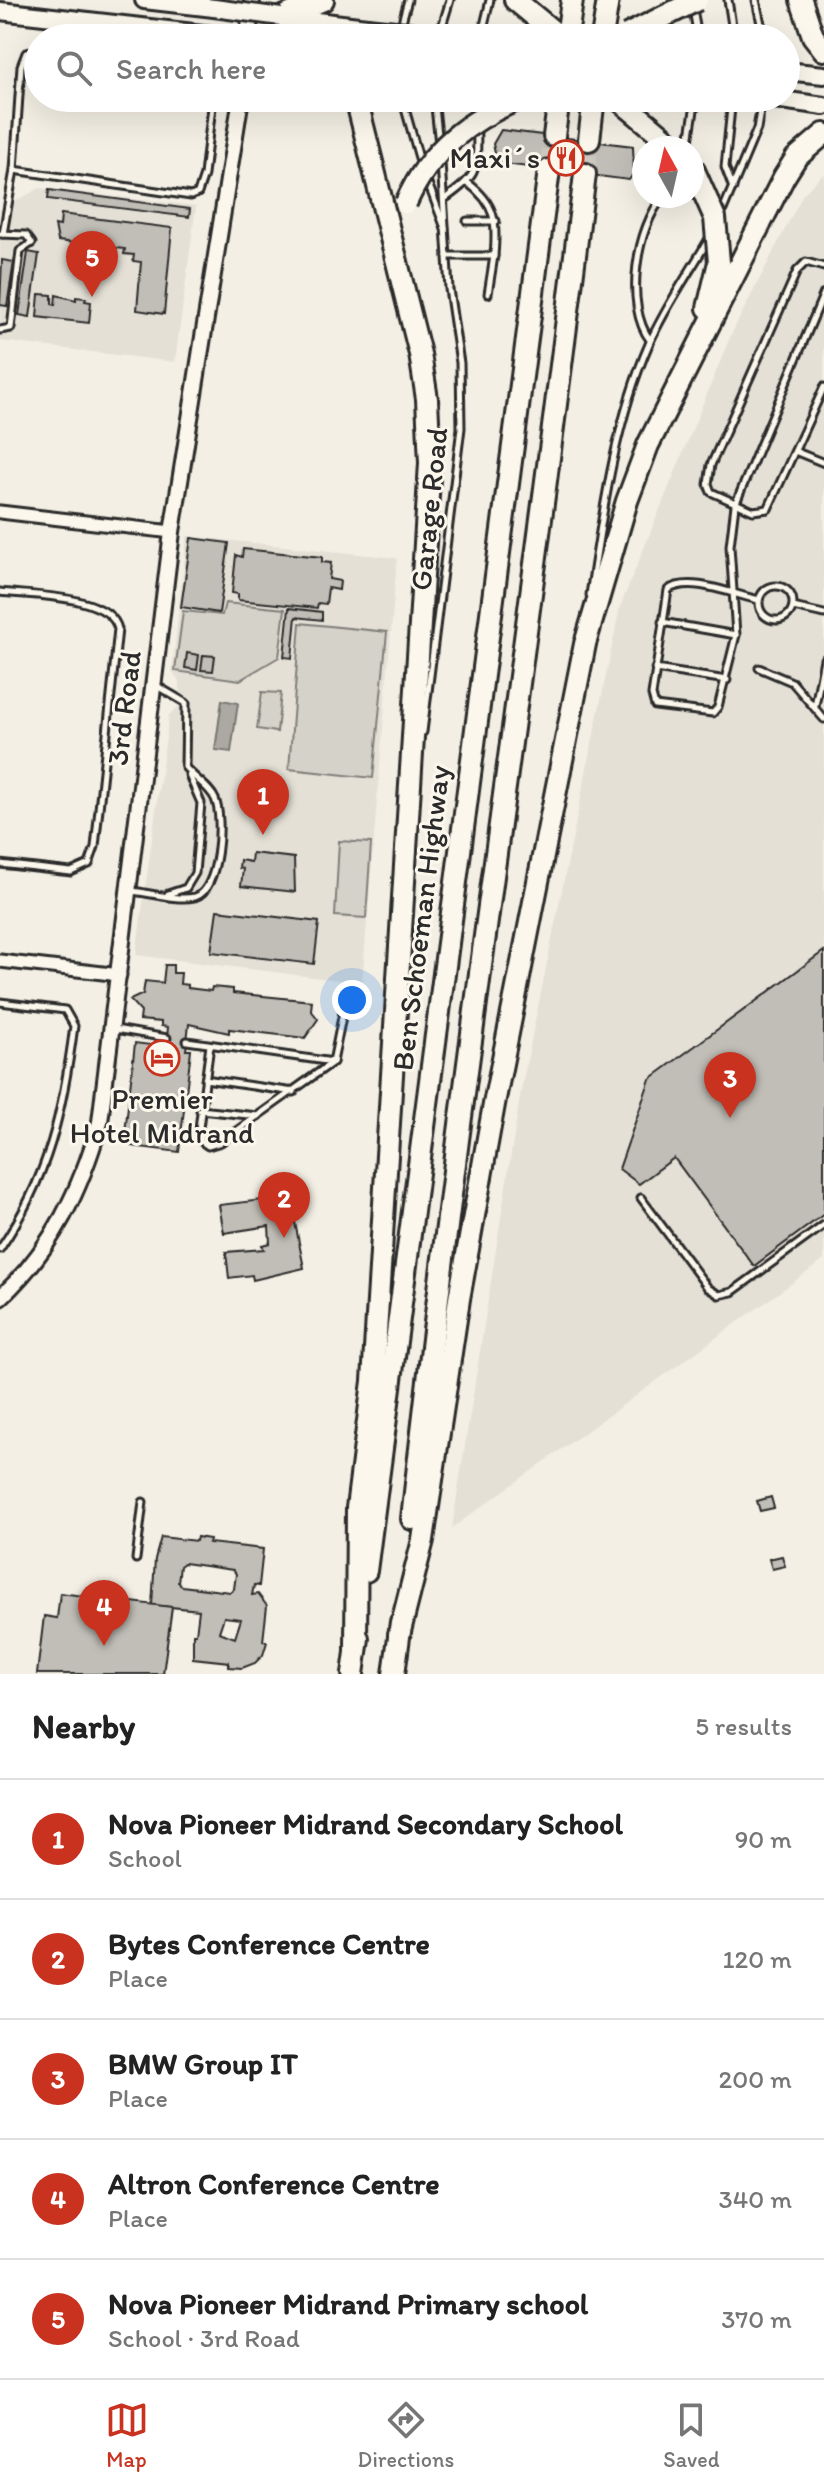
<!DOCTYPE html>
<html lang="en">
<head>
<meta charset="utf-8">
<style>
	:root { --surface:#fff; --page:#f2f2f2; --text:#222; --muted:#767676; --line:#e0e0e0; --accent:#c8321e }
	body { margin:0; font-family:Itim,sans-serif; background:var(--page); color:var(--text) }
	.compass { position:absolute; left:632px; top:136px; width:72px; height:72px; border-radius:50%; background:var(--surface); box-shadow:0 8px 32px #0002; rotate:352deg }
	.you { position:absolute; left:352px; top:1000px; width:28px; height:28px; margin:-20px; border:6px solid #fff; border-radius:50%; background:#1a73e8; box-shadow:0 0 0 12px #1a73e833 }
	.badge { display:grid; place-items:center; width:52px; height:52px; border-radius:50%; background:var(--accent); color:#fff; font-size:26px; font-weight:700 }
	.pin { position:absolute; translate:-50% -66px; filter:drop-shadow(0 2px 4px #0008) }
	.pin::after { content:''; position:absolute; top:42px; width:28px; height:24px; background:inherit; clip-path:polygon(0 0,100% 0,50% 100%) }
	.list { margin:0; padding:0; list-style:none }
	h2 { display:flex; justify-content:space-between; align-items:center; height:104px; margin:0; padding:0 32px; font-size:34px }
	h2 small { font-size:26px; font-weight:400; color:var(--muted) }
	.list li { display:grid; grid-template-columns:52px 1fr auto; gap:24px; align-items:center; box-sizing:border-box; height:120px; padding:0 32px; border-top:2px solid var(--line) }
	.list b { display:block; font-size:30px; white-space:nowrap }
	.list p { margin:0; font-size:26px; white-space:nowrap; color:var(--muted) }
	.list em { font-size:26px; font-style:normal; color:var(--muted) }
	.icon { flex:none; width:44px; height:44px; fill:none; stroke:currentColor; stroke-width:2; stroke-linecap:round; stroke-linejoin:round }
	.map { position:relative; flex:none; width:824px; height:1674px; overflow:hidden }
	.search { position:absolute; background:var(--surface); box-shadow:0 8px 32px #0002; left:24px; right:24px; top:24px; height:88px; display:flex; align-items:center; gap:20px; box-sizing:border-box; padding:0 28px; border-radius:44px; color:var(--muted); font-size:30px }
	.sheet { height:704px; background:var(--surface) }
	nav { display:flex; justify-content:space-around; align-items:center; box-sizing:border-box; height:112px; border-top:2px solid var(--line); background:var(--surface); font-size:22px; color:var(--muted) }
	nav a { display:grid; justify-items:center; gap:4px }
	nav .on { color:var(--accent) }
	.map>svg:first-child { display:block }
</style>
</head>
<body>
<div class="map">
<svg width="824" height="1674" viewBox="0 0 824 1674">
	<rect width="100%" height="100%" fill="#f3efe4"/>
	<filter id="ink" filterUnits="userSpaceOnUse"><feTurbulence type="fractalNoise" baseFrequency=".0125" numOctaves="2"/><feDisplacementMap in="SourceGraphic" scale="16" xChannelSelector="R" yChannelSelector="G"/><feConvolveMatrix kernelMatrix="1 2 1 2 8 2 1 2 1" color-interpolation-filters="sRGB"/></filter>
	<g filter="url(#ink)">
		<g fill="#e4e0d6">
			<polygon points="824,173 824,1260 452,1528 522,1085 620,607 731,335 803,194"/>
			<polygon points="40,188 196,206 175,362 0,341 0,210"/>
			<polygon points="187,536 397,558 362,983 136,955 169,715 178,707 180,698 179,681 172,671"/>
		</g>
		<g fill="#d5d2c9" stroke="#807e7a" stroke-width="2">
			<polygon points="225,603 285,609 279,657 240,680 175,671 183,611 222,615"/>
			<polygon points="300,623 387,632 373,778 289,769"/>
			<polygon points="262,692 281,693 277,732 257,729"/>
			<polygon points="339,841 371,843 366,918 335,916"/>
		</g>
		<polygon fill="#aca9a2" stroke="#787772" stroke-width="2" points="222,700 238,703 231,752 215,750"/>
		<g fill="#c0beb6" stroke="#2b2b2b" stroke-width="2" fill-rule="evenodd">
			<polygon points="501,130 633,146 634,173 629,180 497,163 493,144"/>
			<polygon points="49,190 190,209 189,217 48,199"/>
			<polygon points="61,214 172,228 164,314 137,310 141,262 133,261 134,255 124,254 125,249 58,241 55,225 60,226"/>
			<polygon points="28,252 39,254 30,317 19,315"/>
			<polygon points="2,260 14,262 7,306 0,305"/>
			<polygon points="39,294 52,295 52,304 55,305 56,295 76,300 76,297 86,298 85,301 91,302 89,323 37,317"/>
			<polygon points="191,538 229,543 219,613 181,607"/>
			<polygon points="243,549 322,557 322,562 331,563 329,579 340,581 339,590 328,588 326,604 318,603 317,608 238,600 238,594 232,593 236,555 242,557"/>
			<polygon points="289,608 322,612 322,620 296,617 292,658 284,657"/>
			<polygon points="187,653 199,655 197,670 185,668"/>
			<polygon points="203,655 215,656 213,671 201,670"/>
			<polygon points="252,853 294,858 295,892 241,886 243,869 239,868 240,860 251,862"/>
			<polygon points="217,910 319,922 314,964 211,952"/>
			<polygon points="824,951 824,1214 754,1266 674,1158 639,1184 619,1169 650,1079"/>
			<polygon points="165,965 173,965 173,973 181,973 180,984 188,985 188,988 211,991 212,987 233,989 233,993 312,1001 311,1010 318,1019 305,1038 229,1029 229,1033 189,1024 186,1050 191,1050 179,1152 131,1146 132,1143 124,1142 135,1043 166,1047 168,1027 161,1026 161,1022 140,1020 141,1012 130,1000 143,994 145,981 163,983"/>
			<polygon points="290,1197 304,1268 253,1280 252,1275 229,1278 226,1252 264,1249 262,1245 270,1243 269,1226 224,1233 219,1205"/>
			<polygon points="771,1497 774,1508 760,1511 757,1501"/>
			<path d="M161 1537 196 1541 197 1537 210 1539 209 1543 263 1549 259 1586 254 1585 252 1595 258 1594 267 1606 263 1641 267 1642 263 1655 255 1663 242 1668 229 1667V1662L193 1658V1634H196L199 1610 152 1605 155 1559ZM184 1563 233 1570 236 1574 234 1589 230 1592 182 1586 178 1582 180 1566ZM224 1617 241 1619 235 1638 219 1632Z"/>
			<polygon points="782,1556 785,1566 772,1569 769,1559"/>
			<polygon points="60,1593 172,1607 163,1674 37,1674 44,1616 57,1618"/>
		</g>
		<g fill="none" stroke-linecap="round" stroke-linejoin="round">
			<g stroke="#cbc8bf" stroke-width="20" stroke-dasharray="20 10" stroke-linecap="butt">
				<polyline points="549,170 554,136"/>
				<polyline points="585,174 589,140"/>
			</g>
			<defs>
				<g id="service">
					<polyline points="728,0 734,38"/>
					<polyline points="756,0 764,38"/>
					<polyline points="693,9 698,38"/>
					<polyline points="400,29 408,0"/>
					<polyline points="440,33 450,0"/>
					<polyline points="481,38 490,0"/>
					<polyline points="741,38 763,32"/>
					<polyline points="402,98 421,165"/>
					<polyline points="434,98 439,144"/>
					<polyline points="732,98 725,167 733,188"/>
					<polyline points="477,113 478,98"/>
					<polyline points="688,148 696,98"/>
					<polyline points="14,170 191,196 198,193 204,175 213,98"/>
					<polyline points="426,178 445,228"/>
					<path d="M446 198C482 173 476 168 477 127"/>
					<polyline points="720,217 757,129 762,99"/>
					<polyline points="467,221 496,221"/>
					<polyline points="3,234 14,170 21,66 26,53 38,50"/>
					<path d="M447 256H494C497 222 496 204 468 183"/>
					<polyline points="824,267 806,262 797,271 711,465 708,484 711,492 753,511 768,509 824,387"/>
					<polyline points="488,294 494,256"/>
					<polyline points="0,330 11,328 20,251 32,243 26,235 1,234"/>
					<path d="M650 340C624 306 636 227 664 196"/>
					<polyline points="797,452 824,463"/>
					<circle cx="776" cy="603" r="17"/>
					<path d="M0 592C31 596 110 594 118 629L95 847 89 864 71 872 0 864"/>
					<path d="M590 595C603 511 615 422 649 344 665 307 690 272 710 237"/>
					<path d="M759 600C734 595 690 575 668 590L652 695 655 706 713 713 718 707 736 635 730 546 735 505 824 293"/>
					<polyline points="793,607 824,614"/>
					<polyline points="662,622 736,635"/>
					<polyline points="759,668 792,682 824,719"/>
					<polyline points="655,669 727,680"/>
					<polyline points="815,706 824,659"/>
					<polyline points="423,732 461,428 460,363 449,289 441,162"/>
					<path d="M132 891C150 893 177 901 195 897 219 891 224 819 215 799 210 787 194 778 185 767L186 703 157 686"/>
					<polyline points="168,894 186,888 195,873 201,803 189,775"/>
					<path d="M0 1002 65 1010 74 1026C63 1111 49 1177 0 1249"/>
					<polyline points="115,1029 167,1038"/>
					<polyline points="187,1041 333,1062 346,997"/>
					<polyline points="210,1045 199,1128 201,1141 208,1146 221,1142 333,1062"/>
					<polyline points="205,1079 294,1092"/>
					<polyline points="200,1110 258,1116"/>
					<polyline points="641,1198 708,1288 719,1295 732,1292 824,1225"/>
					<polyline points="136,1559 143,1502"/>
				</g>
				<g id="minor">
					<polyline points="0,512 172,532"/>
					<polyline points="0,961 120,975"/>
				</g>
				<g id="tertiary">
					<polyline points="248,38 252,0"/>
					<path d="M0 1298C53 1249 81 1189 100 1122L172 532 241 98"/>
				</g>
				<g id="secondary">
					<polyline points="144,0 214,8"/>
					<polyline points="0,11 238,38"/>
					<polyline points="283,17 367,27"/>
					<polyline points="786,71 824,75"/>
					<polyline points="767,98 824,106"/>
				</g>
				<g id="motorway">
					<polyline points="515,0 561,38"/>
					<polyline points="801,0 813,36 824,50"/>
					<polyline points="283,17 323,0"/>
					<polyline points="567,38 572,0"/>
					<polyline points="602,38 608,0"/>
					<polyline points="356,98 420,354 427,399 430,463 373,1381 357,1508 356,1649"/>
					<polyline points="617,98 677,148"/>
					<polyline points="554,136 559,98"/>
					<polyline points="589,140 594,98"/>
					<polyline points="708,308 719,262"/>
					<path d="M412 1519C462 1070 531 623 585 174"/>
					<polyline points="366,1571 549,170"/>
					<polyline points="399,1635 423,1540 459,1299 495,1099 585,644 627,501 648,445 784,177 796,158 824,134"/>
					<polyline points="353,1674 358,1638"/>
					<polyline points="394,1674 401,1622"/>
				</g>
			</defs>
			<use href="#service" stroke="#2b2b2b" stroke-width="11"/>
			<use href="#minor" stroke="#2b2b2b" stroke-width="17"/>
			<use href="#tertiary" stroke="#2b2b2b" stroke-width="20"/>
			<use href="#secondary" stroke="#2b2b2b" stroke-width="22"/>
			<use href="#motorway" stroke="#2b2b2b" stroke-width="26"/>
			<use href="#service" stroke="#fbf7ec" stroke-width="5"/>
			<use href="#minor" stroke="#fbf7ec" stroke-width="11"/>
			<use href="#tertiary" stroke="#fbf7ec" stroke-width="14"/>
			<use href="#secondary" stroke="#fbf7ec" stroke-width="16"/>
			<use href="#motorway" stroke="#fbf7ec" stroke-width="20"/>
			<defs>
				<g id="secondary-bridge">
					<polyline points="214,8 281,17"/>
					<polyline points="367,27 472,38"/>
				</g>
				<g id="motorway-bridge">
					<polyline points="627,35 697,0"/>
					<polyline points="692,166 715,218 719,262"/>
					<path d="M406 203C429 150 469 120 521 98"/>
				</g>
			</defs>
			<use href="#secondary-bridge" stroke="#2b2b2b" stroke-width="22" stroke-linecap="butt"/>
			<use href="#motorway-bridge" stroke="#2b2b2b" stroke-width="26" stroke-linecap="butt"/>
			<use href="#secondary-bridge" stroke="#fbf7ec" stroke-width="16"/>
			<use href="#motorway-bridge" stroke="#fbf7ec" stroke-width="20"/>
		</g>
	</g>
	<defs>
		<symbol id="restaurant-ring" viewBox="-11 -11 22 22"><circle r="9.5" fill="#fbf7ec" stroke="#c8321e" stroke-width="1.5"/><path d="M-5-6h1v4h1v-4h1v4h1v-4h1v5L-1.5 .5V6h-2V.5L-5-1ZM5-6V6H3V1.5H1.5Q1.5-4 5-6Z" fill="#c8321e"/></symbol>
		<symbol id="hotel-ring" viewBox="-11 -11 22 22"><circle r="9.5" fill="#fbf7ec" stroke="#c8321e" stroke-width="1.5"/><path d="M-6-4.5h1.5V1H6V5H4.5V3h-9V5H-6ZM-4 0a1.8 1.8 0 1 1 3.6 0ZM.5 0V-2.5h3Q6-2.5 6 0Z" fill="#c8321e"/></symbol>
	</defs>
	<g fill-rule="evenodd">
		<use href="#restaurant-ring" x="546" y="138" width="40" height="40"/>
		<use href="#hotel-ring" x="142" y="1038" width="40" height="40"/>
	</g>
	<g text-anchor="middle" stroke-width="6" stroke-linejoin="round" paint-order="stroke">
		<g font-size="30" fill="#2b2b2b" stroke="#fbf7ec" text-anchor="end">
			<text x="540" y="168">Maxi´s</text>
			<text x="162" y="1109" text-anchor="middle">Premier<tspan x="162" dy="34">Hotel Midrand</tspan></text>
		</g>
		<g font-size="30" fill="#2b2b2b" stroke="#fbf7ec">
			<text transform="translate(429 509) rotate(-84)" y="10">Garage Road</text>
			<text transform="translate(124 708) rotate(-83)" y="10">3rd Road</text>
			<text transform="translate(421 918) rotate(-83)" y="10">Ben Schoeman Highway</text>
		</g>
	</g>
</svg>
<svg class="compass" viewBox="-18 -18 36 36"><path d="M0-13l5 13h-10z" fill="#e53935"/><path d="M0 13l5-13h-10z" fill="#767676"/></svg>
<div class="you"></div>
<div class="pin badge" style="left:263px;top:835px">1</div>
<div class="pin badge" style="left:284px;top:1238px">2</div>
<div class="pin badge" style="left:730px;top:1118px">3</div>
<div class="pin badge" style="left:104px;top:1646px">4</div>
<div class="pin badge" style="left:92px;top:297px">5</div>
<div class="search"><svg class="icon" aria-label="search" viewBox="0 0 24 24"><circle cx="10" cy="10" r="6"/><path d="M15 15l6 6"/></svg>Search here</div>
</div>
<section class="sheet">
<h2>Nearby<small>5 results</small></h2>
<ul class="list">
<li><span class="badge">1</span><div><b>Nova Pioneer Midrand Secondary School</b><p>School</p></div><em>90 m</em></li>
<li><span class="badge">2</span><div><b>Bytes Conference Centre</b><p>Place</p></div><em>120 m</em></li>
<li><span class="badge">3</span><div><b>BMW Group IT</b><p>Place</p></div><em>200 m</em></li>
<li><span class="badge">4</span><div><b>Altron Conference Centre</b><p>Place</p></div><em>340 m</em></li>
<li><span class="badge">5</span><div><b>Nova Pioneer Midrand Primary school</b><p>School · 3rd Road</p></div><em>370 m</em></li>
</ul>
</section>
<nav>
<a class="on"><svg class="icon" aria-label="map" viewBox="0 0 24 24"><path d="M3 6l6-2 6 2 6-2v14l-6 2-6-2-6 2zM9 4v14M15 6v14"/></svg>Map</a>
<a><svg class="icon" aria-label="directions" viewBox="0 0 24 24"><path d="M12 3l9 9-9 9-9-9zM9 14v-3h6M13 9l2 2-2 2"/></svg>Directions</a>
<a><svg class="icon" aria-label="saved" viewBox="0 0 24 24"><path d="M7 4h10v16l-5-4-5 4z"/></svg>Saved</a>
</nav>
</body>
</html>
